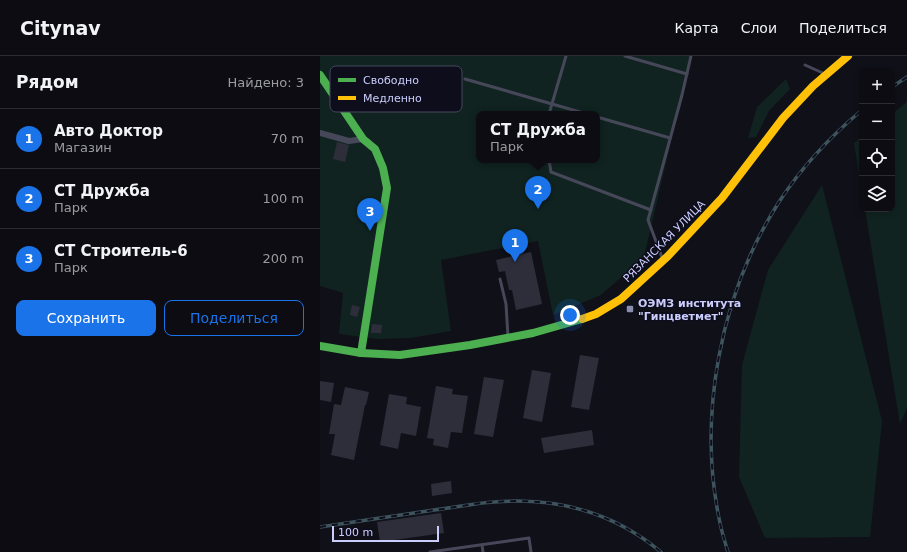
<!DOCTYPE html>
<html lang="ru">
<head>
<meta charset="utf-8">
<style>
	:root { --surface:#0c0c12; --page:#1a1a20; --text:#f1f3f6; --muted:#9a9b9f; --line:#2c2c32; --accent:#1a73e8 }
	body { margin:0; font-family:"DejaVu Sans",sans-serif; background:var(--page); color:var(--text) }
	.controls { position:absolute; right:12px; top:12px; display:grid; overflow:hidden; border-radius:8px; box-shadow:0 2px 6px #0003 }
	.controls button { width:36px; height:36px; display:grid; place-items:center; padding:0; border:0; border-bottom:1px solid var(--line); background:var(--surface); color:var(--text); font:20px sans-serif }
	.scale { position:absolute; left:12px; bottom:10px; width:107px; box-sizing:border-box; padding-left:4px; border:2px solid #cbcefc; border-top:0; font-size:11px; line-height:14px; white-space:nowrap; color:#cbcefc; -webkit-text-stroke:3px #0d0d1c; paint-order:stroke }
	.you { position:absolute; left:250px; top:259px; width:14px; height:14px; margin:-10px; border:3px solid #fff; border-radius:50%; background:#1a73e8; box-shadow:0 0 0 6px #1a73e833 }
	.badge { display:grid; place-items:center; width:26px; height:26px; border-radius:50%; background:var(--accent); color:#fff; font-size:13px; font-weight:700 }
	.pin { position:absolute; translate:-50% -33px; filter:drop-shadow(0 1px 2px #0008) }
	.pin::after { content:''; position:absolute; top:21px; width:14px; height:12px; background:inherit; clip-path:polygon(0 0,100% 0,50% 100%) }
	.popup { position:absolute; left:156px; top:55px; width:124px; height:52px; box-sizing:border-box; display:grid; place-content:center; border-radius:8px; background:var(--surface); filter:drop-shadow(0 1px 3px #0005); font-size:13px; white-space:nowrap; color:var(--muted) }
	.popup b { font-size:15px; color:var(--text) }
	.popup::after { content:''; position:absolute; left:50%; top:100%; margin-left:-8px; border:8px solid transparent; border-top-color:var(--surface) }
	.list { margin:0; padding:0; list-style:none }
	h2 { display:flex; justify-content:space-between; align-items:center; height:52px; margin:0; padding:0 16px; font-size:17px }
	h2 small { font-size:13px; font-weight:400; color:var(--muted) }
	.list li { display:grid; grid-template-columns:26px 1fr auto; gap:12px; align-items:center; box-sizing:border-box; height:60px; padding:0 16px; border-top:1px solid var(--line) }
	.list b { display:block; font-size:15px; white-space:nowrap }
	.list p { margin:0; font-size:13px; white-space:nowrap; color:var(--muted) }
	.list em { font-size:13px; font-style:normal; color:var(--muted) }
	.actions { display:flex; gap:8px; padding:12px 16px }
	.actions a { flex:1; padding:9px 0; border:1px solid var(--accent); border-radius:8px; text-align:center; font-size:14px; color:var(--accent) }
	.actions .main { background:var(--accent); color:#fff }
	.icon { flex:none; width:22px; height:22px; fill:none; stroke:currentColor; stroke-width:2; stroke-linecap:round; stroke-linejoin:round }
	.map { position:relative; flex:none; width:587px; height:496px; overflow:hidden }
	header { display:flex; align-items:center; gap:24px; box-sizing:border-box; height:56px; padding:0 20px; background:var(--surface); border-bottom:1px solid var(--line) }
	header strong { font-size:19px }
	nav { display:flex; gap:22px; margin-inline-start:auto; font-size:14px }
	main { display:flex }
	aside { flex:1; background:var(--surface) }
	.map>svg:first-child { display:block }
</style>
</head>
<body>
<header>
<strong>Citynav</strong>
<nav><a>Карта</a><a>Слои</a><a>Поделиться</a></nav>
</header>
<main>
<aside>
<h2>Рядом<small>Найдено: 3</small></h2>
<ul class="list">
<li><span class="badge">1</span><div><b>Авто Доктор</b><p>Магазин</p></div><em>70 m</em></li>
<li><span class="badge">2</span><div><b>СТ Дружба</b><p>Парк</p></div><em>100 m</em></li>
<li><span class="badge">3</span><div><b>СТ Строитель-6</b><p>Парк</p></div><em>200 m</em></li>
</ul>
<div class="actions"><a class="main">Сохранить</a><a>Поделиться</a></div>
</aside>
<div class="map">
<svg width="587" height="496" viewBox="0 0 587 496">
	<rect width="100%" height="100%" fill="#101018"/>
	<g fill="#102320" fill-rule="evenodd">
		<path d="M0 0H371L324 201 281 239 233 259 218 185 121 204 131 275 91 282 58 283 19 278 23 237 0 230ZM159 58H277V104H159Z"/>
		<polygon points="466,23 470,33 449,55 436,81 428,82 437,51"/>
		<polygon points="587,46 587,352 580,368 545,153 572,153 572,58"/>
		<polygon points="542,81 542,137 534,87"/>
		<polygon points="502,129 562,365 550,481 445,482 419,421 422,309 448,214"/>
	</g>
	<g fill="#2e2e3b">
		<polygon points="17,86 29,89 25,106 13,103"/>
		<polygon points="211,196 222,248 196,254 192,234 189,234 185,215 179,216 176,204"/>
		<polygon points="32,249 40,251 37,261 30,259"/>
		<polygon points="52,268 62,269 61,277 51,277"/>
		<polygon points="260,299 279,302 269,354 251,351"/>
		<polygon points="212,314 231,317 222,366 203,362"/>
		<polygon points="164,321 184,324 173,381 154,378"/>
		<polygon points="0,325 14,327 11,346 0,344"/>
		<polygon points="116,330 133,333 132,338 148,340 142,377 131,376 128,392 113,389 114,383 107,382"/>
		<polygon points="25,331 49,336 46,349 45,349 34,404 11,399 15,378 9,378 14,348 21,349"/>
		<polygon points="69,338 87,341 86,348 101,351 96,380 81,377 78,393 60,389"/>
		<polygon points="272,374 274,389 224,397 221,382"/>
		<polygon points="131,425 132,437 112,440 111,428"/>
		<polygon points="121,457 124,477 60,486 57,466"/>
	</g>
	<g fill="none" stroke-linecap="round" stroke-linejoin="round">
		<g stroke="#464859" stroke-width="3">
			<polyline points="305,0 367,18"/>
			<polyline points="485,9 505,18"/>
			<polyline points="145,23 267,58"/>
			<polyline points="229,58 246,0"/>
			<polyline points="277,61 350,82"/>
			<polyline points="229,104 231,116 331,154"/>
			<polyline points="343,204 328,164 362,39 371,0"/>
			<polyline points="180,223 186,248 188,281"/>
			<polyline points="162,489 163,496"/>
			<polyline points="110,496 209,482 211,496"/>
		</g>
		<polyline stroke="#464859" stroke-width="6" points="0,77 29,85 43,83"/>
		<g stroke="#4caf50" stroke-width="8">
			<polyline points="0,19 43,83 55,93 63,112 67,132 41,297"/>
			<polyline points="0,290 41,297 80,299 150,289 213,277 262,263"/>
		</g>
		<polyline stroke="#ffc107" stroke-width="8" points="262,263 276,258 301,243 348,200 402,142 463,62 493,30 528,0"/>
		<defs>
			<g id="rail">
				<polyline points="572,31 587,21"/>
				<path d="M0 471C38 465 76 460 114 454 134 452 154 447 174 446 236 441 293 456 341 496"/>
				<path d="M408 496C405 486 402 477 400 467 377 361 400 238 459 146 481 112 511 80 542 54"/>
			</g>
		</defs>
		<use href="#rail" stroke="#3e545d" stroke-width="3.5"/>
		<use href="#rail" stroke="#0d0d1c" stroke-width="2" stroke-dasharray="6" stroke-linecap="butt"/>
	</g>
	<rect fill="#8a8cac" stroke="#0d0d1c" stroke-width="1.5" x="306" y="249" width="8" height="8" rx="2"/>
	<g text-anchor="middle" stroke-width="3" stroke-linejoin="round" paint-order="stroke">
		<g font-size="11" fill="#cbcefc" stroke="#0d0d1c">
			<text transform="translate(344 185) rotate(-45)" y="4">РЯЗАНСКАЯ УЛИЦА</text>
		</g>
		<g font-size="11" font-weight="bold" fill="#cbcefc" stroke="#0d0d1c" text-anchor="start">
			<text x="318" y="251">ОЭМЗ института<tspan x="318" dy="13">"Гинцветмет"</tspan></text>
		</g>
	</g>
	<rect x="10" y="10" width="132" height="46" rx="6" fill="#0d0d1c" stroke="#46475f" stroke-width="1"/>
	<rect x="18" y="22" width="18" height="4" fill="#4caf50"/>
	<rect x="18" y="40" width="18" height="4" fill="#ffc107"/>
	<g font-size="11" fill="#cbcefc">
		<text x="43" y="28">Свободно</text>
		<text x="43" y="46">Медленно</text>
	</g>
</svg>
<div class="controls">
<button>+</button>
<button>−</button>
<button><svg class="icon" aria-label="locate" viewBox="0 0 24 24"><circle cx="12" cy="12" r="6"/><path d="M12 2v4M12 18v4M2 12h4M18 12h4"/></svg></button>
<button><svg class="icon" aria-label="layers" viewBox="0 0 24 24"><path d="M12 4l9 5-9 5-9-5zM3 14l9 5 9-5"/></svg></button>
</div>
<div class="scale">100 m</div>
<div class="you"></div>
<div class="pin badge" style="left:195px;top:206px">1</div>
<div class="pin badge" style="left:218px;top:153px">2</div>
<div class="popup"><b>СТ Дружба</b>Парк</div>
<div class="pin badge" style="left:50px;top:175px">3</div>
</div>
</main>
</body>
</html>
